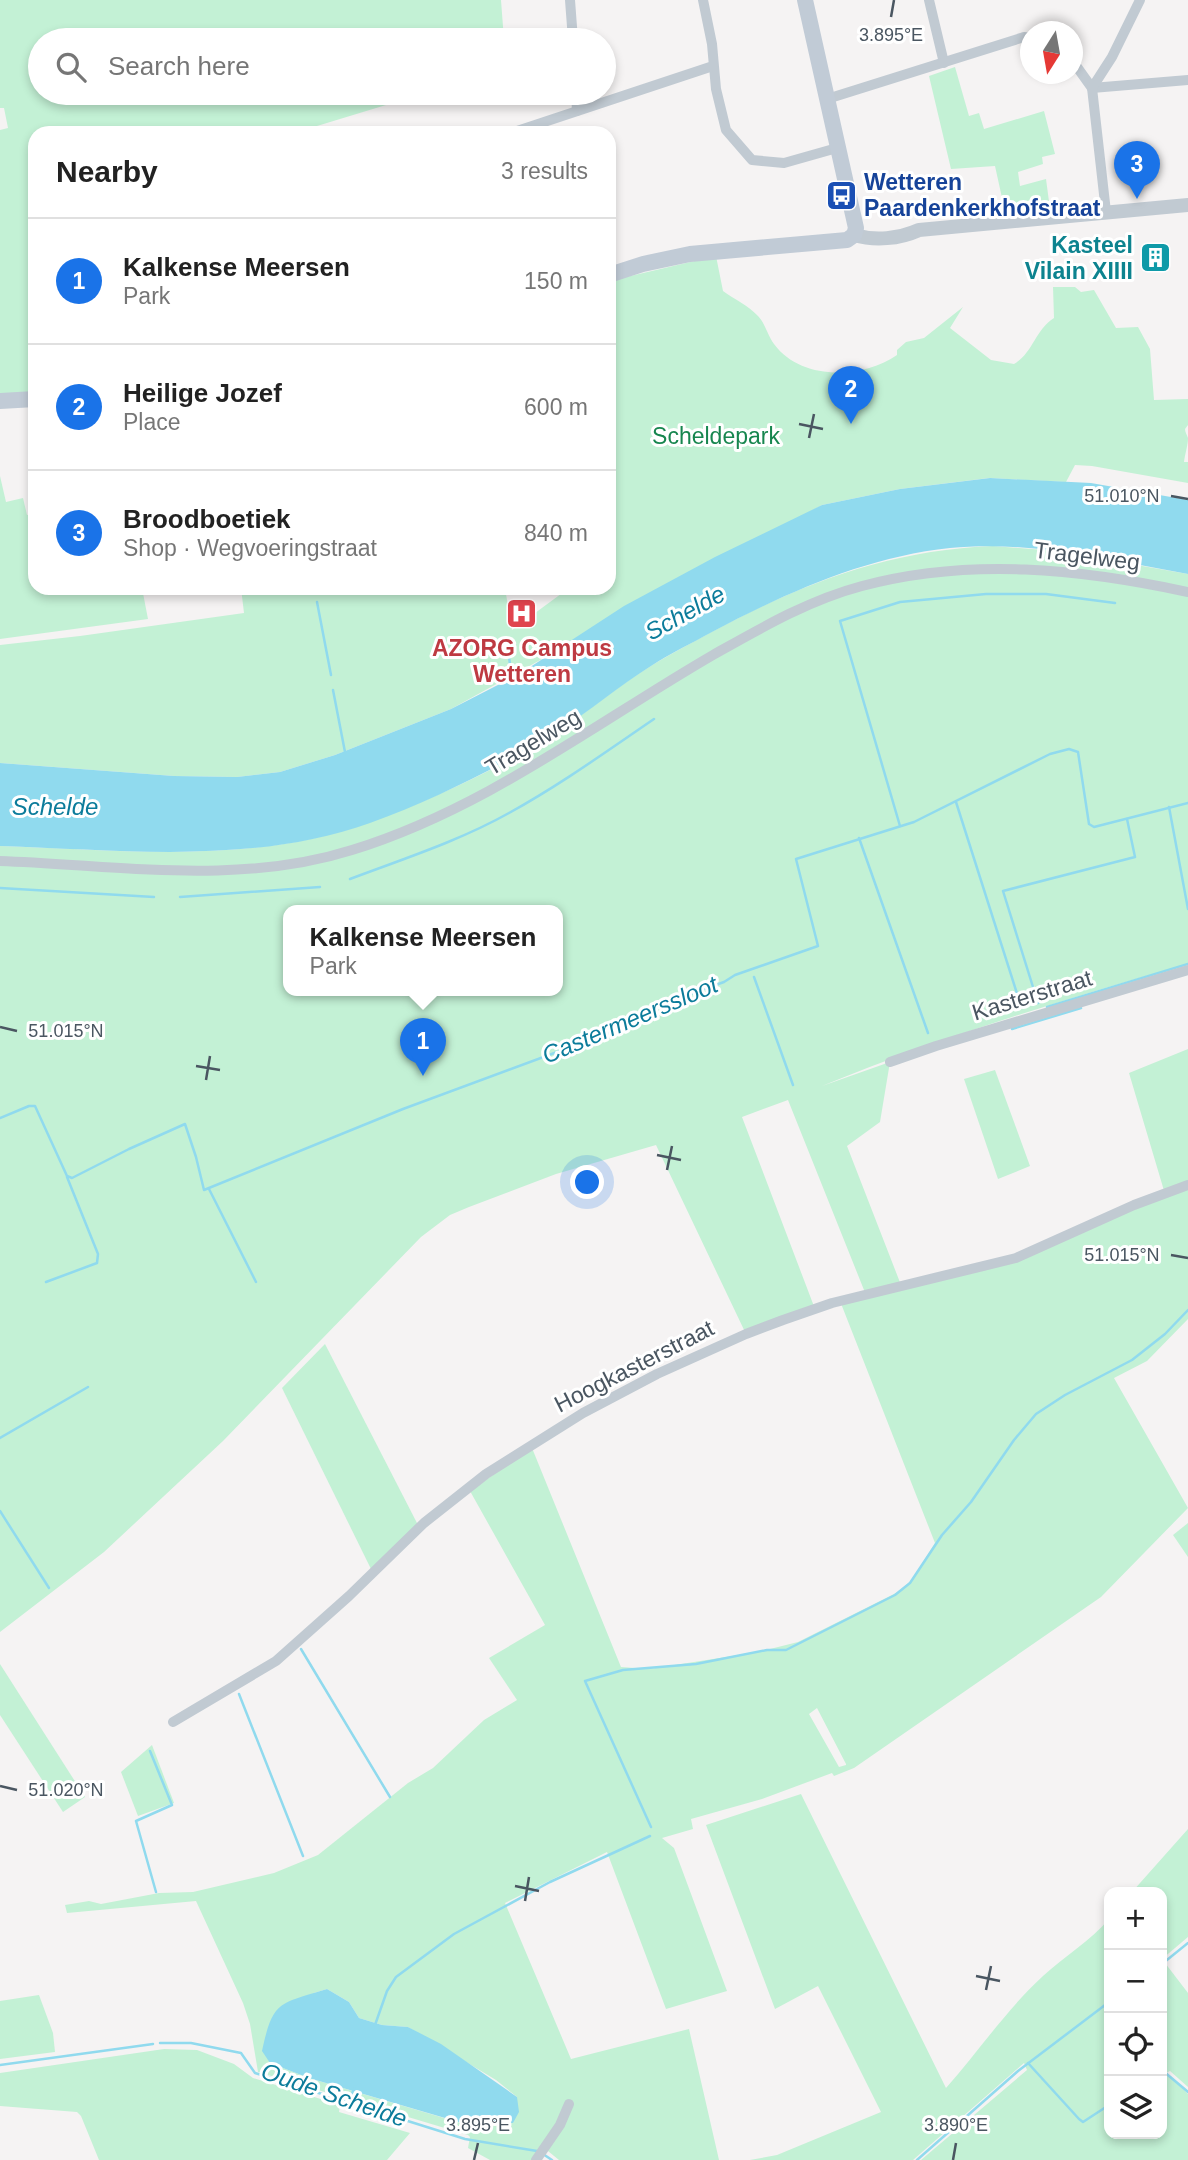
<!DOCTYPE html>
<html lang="en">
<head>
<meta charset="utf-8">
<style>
	:root { --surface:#fff; --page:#f2f2f2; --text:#222; --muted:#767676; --line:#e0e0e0; --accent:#1a73e8 }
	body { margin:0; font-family:Arial,sans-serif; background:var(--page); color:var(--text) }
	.controls { position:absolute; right:21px; bottom:21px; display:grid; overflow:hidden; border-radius:14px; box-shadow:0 4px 10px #0003 }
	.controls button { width:63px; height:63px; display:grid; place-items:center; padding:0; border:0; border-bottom:2px solid var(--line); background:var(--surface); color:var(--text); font:35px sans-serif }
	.compass { position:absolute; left:1020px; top:21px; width:63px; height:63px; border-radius:50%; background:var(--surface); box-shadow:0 4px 10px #0003; rotate:191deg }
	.you { position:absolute; left:588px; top:1183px; width:24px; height:24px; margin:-18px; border:5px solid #fff; border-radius:50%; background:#1a73e8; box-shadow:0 0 0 10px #1a73e833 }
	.badge { display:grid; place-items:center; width:46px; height:46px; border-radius:50%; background:var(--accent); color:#fff; font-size:23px; font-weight:700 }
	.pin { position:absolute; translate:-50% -58px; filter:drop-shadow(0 2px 4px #0008) }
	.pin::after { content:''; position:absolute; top:37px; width:24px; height:21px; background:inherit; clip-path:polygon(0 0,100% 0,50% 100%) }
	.popup { position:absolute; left:283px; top:905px; width:280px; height:91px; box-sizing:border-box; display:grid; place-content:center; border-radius:14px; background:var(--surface); filter:drop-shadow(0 2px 5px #0005); font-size:23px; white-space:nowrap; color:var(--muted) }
	.popup b { font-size:26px; color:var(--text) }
	.popup::after { content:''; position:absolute; left:50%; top:100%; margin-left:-14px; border:14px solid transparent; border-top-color:var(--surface) }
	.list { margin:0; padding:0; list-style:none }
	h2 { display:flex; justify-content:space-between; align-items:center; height:91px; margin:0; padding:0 28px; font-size:30px }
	h2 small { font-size:23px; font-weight:400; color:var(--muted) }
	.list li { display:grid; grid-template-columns:46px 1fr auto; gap:21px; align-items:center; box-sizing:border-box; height:126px; padding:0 28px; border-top:2px solid var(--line) }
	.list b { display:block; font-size:26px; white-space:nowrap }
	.list p { margin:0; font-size:23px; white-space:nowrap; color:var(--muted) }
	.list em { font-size:23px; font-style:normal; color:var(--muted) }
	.icon { flex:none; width:38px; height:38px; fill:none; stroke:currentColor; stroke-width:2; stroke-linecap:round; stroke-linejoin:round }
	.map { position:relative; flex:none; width:1188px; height:2160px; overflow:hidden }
	.search { position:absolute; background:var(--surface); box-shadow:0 4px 10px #0003; left:28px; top:28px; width:588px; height:77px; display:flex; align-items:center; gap:18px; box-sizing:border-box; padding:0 24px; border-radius:38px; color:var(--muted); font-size:26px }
	.panel { position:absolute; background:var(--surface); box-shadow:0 4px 10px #0003; left:28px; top:126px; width:588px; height:469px; border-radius:21px }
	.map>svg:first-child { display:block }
</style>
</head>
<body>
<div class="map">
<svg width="1188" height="2160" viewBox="0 0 1188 2160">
	<rect width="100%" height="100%" fill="#f5f3f3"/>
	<g fill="#c3f1d5" fill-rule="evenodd">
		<polygon points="0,0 501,0 504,40 40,40 40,93 435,93 409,98 294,133 35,133 35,393 0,394 0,130 8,128 4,108 0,108"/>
		<polygon points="955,67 969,116 979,113 984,129 1044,111 1055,154 1042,157 1043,164 1018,172 1020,186 1046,179 1050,209 1006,216 995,166 951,169 929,76"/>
		<path d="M716 256 723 291C734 299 749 306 758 316 765 323 768 336 774 344 801 381 862 379 897 355V350L906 342 924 338 963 307 950 328 991 360 1014 364C1033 353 1035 330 1054 318L1053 287H1075L1081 292 1094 290 1116 328 1138 327 1150 349 1154 400 1188 399V425L1185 429C1185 432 1187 435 1188 438 1188 445 1185 454 1184 462H1188V483L1092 466 1075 465 1066 482 989 478 900 489 822 505 451 709 335 755 280 772 237 777 174 776 0 763V645L80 636 244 613 241 588H313L314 594 325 591V588H505L512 630 569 588H609V281Z"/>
		<polygon points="0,476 6,502 23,498 27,515 35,513 35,588 142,588 148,619 0,639"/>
		<path d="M993 546 1057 551 1188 574V964C1065 999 941 1037 822 1086L890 1062 880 1122 847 1146 901 1285 998 1263 1165 1194 1129 1073 1188 1049V1319L1147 1361 1114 1378 1188 1508 1101 1597 854 1768 834 1776 832 1773 762 1799 691 1819 693 1829 662 1838 674 1848 727 1991 666 2009 607 1852 505 1903 571 2059 689 2029 719 2160H559L543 2147 534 2160H490L468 2148 470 2137 468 2135 258 2072 250 2024 243 2003 196 1901 67 1913 65 1905 89 1901 101 1904 159 1893 193 1892 274 1873 318 1855 408 1783 433 1768 484 1720 517 1700 489 1658 545 1625 470 1491 532 1448 621 1667 649 1669 758 1652 798 1642 898 1592 911 1581 935 1543 840 1301 866 1295 788 1100 742 1117 815 1309 746 1334 656 1145 556 1174 469 1207 450 1215 421 1237 223 1441 104 1552 0 1632V846C123 850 253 865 370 822 436 798 503 767 562 728 593 708 622 683 654 664 763 601 864 551 993 546ZM288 910H558V990H288ZM817 1708 846 1764V1765L839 1767 809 1714ZM327 1989 349 2002 359 2018 382 2025 408 2027 496 2080 517 2097 513 2123H461L309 2078 270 2063 314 1993Z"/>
		<polygon points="995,1070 1030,1166 998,1179 964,1079"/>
		<polygon points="325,1344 418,1525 371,1569 282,1388"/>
		<polygon points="1188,1523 1188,1557 1173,1535"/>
		<polygon points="0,1664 85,1797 63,1812 0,1715"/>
		<polygon points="152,1745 174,1803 138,1816 121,1772"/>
		<path d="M801 1794 946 2088C979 2051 1006 2010 1043 1976 1065 1956 1090 1941 1109 1919V2134H1162V1892H1132L1188 1829V1937L1162 1959 1188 1993V2087L1170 2071 1166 2073 1188 2094V2160H921L1027 2070 1024 2063 913 2160H750L777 2155 881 2112 818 1986 775 2009 706 1825Z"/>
		<polygon points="39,1995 53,2033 55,2052 0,2059 0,2001"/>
		<polygon points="164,2049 197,2050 234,2064 253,2078 340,2105 339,2112 410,2133 387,2160 99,2160 81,2116 77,2112 0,2106 0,2073"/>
	</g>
	<g fill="#90daee">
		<path d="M990 478 1091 483 1188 500V574C1110 560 1030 540 950 548 865 557 786 593 712 632 692 643 671 653 651 666 619 686 590 711 558 731 499 767 436 799 370 823 253 865 123 850 0 846V763L174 776 237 777 280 772 335 755 451 709 521 673 624 606 715 557 822 505 900 489Z"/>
		<path d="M327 1989 349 2002 359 2018 382 2025 408 2027 441 2044 517 2097 519 2112 513 2123H462L309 2078 270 2063 262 2051C273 1999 280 2004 327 1989Z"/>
	</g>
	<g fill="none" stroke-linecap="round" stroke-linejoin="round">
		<g stroke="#90daee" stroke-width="2.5">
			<polyline points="315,588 315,589"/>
			<polyline points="317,602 331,675"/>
			<polyline points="508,649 512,680"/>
			<polyline points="333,690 345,752"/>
			<polyline points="956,802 1021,1006"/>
			<polyline points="1169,807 1188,909"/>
			<polyline points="900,826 840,621 900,602 986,594 1046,594 1115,603"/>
			<polyline points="859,838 928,1033"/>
			<path d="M350 879C403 859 459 841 509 813 560 785 607 751 654 719"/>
			<polyline points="0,888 154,897"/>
			<polyline points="180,897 320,887"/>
			<polyline points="754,977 793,1085"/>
			<polyline points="1038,1003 1003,891 1135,857 1127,819"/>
			<polyline points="1047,1007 1188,964"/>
			<polyline points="1012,1029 1081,1008"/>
			<polyline points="0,1118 29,1106 35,1106 67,1176 72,1178 129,1149 185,1124 196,1157 204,1190 403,1109 603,1035 673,1000 724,982 735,975 818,946 796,859 914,822 1050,754 1069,749 1078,752 1089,824 1094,827 1188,803"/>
			<polyline points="209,1189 256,1282"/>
			<polyline points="46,1282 97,1263 98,1254 67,1177"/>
			<polyline points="0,1438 88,1387"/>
			<polyline points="0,1511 49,1588"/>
			<polyline points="301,1649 390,1797"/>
			<polyline points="239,1694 303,1856"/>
			<polyline points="150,1751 172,1805 136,1821 156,1892"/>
			<polyline points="651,1827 585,1681 623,1670 696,1664 767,1650 786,1650 895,1595 910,1583 942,1535 971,1502 1014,1440 1036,1414 1065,1395 1132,1360 1165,1334 1188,1310"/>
			<polyline points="1162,1964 1188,1943"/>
			<polyline points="375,2025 387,1991 396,1977 454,1934 550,1882 650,1836"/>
			<polyline points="160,2043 191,2043 241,2053 255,2073 465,2139 537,2151"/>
			<polyline points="1028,2063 1079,2119 1083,2122 1109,2105"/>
			<polyline points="0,2065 153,2044"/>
			<polyline points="1162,2070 1188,2092"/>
			<polyline points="349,2103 354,2088"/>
			<polyline points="543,2154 552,2160"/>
			<polyline points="917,2160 1018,2071 1109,2002"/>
		</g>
		<g stroke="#c1cad2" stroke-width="10">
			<polyline points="570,0 573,40"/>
			<polyline points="703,0 712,44 716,89 726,130 752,160 784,163 837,148"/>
			<polyline points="929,0 944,63"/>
			<polyline points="1072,60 1092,88 1188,80"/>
			<polyline points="576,93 577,111"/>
			<polyline points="827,99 1024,37 1030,38"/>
			<polyline points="511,133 713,66"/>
			<polyline points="1106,212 1092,88 1112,57 1140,0"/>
			<path d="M0 861C117 865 238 886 352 850 485 809 594 724 713 655 761 628 809 600 862 586 970 557 1081 569 1188 592"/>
			<polyline points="890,1062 936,1046 1188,970"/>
			<polyline points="173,1722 276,1661 349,1596 424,1523 486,1474 583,1413 657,1374 746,1334 783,1320 832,1303 1016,1258 1134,1205 1188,1185"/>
			<polyline points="536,2160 560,2125 569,2104"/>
		</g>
		<path stroke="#c1cad2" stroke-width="14" d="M854 235C875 241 899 239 919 230L1188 205"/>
		<g stroke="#c1cbd6" stroke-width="16">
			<polyline points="609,275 643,264 690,254 847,240 854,235 856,228 805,0"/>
			<polyline points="0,401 35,399"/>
		</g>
	</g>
	<path fill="none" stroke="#4a5661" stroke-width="2.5" d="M891 17 894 0M799 424 823 429M809 438 814 414M1171 496 1188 499M0 1027 17 1031M196 1066 220 1070M206 1080 210 1056M657 1155 681 1160M667 1170 672 1146M1171 1255 1188 1258M0 1786 17 1790M515 1886 539 1891M525 1901 529 1877M976 1976 1000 1981M986 1990 991 1966M474 2160 478 2143M953 2160 956 2143"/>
	<defs>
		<symbol id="bus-square" viewBox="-11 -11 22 22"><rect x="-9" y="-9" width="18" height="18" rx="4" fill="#1a4fb4" stroke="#fff"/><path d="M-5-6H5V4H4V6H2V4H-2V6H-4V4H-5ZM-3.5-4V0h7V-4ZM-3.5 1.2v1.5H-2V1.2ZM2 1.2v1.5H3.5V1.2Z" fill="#fff"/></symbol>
		<symbol id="building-square" viewBox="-11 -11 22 22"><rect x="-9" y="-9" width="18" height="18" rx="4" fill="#0f9aa8" stroke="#fff"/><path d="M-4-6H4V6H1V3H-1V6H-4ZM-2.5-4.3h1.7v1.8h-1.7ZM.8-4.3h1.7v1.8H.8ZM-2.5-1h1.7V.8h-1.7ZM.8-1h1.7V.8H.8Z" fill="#fff"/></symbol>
		<symbol id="hospital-square" viewBox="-11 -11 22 22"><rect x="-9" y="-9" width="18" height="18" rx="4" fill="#e0444e" stroke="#fff"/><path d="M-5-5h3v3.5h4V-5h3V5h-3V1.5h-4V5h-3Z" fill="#fff"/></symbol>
	</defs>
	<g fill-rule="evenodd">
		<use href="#bus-square" x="824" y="178" width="35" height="35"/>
		<use href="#building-square" x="1138" y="240" width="35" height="35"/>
		<use href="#hospital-square" x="504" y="596" width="35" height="35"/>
	</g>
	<g text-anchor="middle" stroke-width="6" stroke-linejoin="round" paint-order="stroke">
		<g font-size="23" font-weight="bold" fill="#164399" stroke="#fff" text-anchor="start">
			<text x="864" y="190">Wetteren<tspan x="864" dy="26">Paardenkerkhofstraat</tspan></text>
		</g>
		<g font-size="23" font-weight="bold" fill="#0d838f" stroke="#fff" text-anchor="end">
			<text x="1133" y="253">Kasteel<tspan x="1133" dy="26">Vilain XIIII</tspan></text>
		</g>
		<g font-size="23" fill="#17864f" stroke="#fff">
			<text x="716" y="444">Scheldepark</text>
		</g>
		<g font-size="23" fill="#4a5661" stroke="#fff">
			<text transform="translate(1087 556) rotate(7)" y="8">Tragelweg</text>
			<text transform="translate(533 742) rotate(-31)" y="8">Tragelweg</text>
			<text transform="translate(1032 995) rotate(-17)" y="8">Kasterstraat</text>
			<text transform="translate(634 1366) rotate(-27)" y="8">Hoogkasterstraat</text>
		</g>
		<g font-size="23" font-weight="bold" fill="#be3a42" stroke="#fff">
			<text x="522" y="656">AZORG Campus<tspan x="522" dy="26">Wetteren</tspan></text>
		</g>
		<g font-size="24" font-style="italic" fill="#0c7c9b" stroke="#fff">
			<text transform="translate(685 613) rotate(-29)" y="8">Schelde</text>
			<text x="55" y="815">Schelde</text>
			<text transform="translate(630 1020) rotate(-23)" y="8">Castermeerssloot</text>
			<text transform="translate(334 2095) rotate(19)" y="8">Oude Schelde</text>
		</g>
	</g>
	<g font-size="18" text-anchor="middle" fill="#4a5661" stroke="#fff" stroke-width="6" stroke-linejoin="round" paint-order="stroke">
		<text x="891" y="41">3.895°E</text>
		<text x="1122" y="502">51.010°N</text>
		<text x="66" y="1037">51.015°N</text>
		<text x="1122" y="1261">51.015°N</text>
		<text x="66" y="1796">51.020°N</text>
		<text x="478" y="2131">3.895°E</text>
		<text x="956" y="2131">3.890°E</text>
	</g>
</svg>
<div class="controls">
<button>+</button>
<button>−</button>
<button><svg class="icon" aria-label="locate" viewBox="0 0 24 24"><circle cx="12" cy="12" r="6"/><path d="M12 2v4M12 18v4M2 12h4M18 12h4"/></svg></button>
<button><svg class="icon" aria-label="layers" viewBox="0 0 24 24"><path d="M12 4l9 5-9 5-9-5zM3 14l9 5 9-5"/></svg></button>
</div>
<svg class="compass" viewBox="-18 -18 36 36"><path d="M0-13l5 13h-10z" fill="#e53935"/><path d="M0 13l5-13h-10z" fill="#767676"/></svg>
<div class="you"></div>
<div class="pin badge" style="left:423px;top:1076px">1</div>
<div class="popup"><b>Kalkense Meersen</b>Park</div>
<div class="pin badge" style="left:851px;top:424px">2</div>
<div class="pin badge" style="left:1137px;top:199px">3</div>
<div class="search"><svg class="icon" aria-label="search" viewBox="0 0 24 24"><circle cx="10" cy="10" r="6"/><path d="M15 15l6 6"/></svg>Search here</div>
<section class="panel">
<h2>Nearby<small>3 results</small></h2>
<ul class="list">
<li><span class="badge">1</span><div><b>Kalkense Meersen</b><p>Park</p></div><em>150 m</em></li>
<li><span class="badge">2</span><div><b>Heilige Jozef</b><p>Place</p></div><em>600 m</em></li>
<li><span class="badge">3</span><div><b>Broodboetiek</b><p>Shop · Wegvoeringstraat</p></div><em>840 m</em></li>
</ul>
</section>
</div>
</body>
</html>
